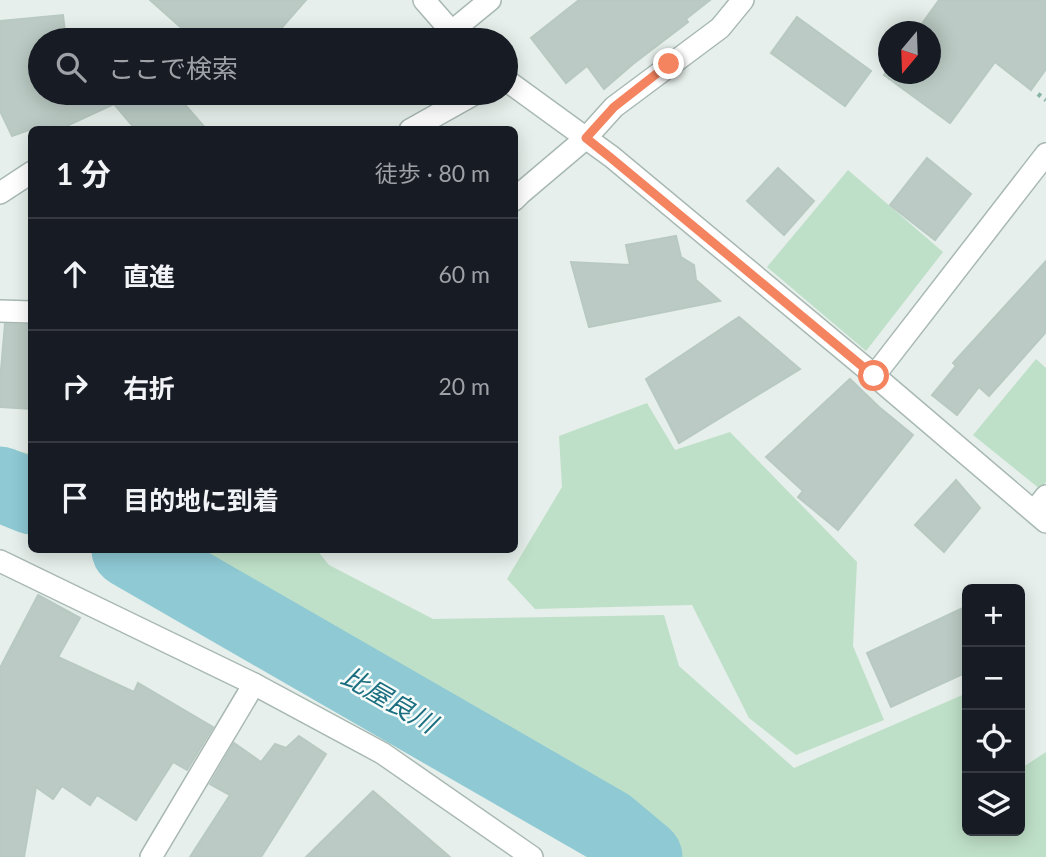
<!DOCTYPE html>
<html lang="ja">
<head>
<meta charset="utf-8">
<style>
	:root { --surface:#171b24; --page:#242831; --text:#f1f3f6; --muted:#9ea1a6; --line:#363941 }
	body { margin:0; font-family:Lato,"Noto Sans JP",sans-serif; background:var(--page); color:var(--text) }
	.controls { position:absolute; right:21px; bottom:21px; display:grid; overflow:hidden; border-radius:10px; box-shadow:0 4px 18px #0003 }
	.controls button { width:63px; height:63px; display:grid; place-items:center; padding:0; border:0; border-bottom:2px solid var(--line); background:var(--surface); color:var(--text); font:35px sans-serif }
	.compass { position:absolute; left:878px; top:21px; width:63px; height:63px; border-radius:50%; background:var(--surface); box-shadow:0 4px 18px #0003; rotate:199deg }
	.stop { position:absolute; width:21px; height:21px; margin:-16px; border:5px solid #f4845f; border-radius:50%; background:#fff }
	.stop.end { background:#f4845f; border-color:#fff; box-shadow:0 2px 7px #0008 }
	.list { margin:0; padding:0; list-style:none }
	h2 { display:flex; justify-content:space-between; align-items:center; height:91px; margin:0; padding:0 28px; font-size:30px }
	h2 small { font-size:23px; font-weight:400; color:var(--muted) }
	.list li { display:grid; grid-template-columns:46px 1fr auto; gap:21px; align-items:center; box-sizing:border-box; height:112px; padding:0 28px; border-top:2px solid var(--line) }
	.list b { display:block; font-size:26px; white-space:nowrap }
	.list em { font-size:23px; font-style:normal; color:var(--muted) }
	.icon { flex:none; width:38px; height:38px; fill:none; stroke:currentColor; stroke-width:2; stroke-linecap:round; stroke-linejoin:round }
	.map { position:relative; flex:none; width:1046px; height:857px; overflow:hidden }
	.search { position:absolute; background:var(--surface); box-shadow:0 4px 18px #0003; left:28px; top:28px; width:490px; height:77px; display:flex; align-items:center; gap:18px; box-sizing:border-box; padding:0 24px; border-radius:38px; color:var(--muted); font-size:26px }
	.panel { position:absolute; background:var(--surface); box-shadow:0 4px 18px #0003; left:28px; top:126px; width:490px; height:427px; border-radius:10px }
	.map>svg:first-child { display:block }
</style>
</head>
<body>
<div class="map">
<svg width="1046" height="857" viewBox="0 0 1046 857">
	<rect width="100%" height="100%" fill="#e6efeb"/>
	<g fill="#bfe0c8">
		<polygon points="848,170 943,252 866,351 767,267"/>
		<polygon points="1036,359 1046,368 1046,482 1040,489 973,435"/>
		<polygon points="647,403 675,450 730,432 857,562 853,646 884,720 796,755 749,718 692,605 535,609 507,579 562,487 559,436"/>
		<polygon points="0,447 31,454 31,522 0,506"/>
		<polygon points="89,550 317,550 329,565 433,619 664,615 679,666 794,768 967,693 967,831 1020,831 1020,769 1046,752 1046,857 597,857 568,827 224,616"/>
	</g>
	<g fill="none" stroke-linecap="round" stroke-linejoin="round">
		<g stroke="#8ec9d4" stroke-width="75">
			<polyline points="0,484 32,497"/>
			<polyline points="129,550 608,826 645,857"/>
		</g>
	</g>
	<g fill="#bbcac4" stroke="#b8c9c2" stroke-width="2">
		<polygon points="150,0 306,0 271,40 195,40"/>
		<polygon points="579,0 710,0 686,19 688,22 633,64 604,89 587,66 566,83 531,38"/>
		<polygon points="939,0 1046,0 1046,69 1031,90 995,62 950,123 884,75 888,69 888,74 930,74 930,32 916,32"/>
		<polygon points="63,15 66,40 40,40 40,93 175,93 207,130 136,130 114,104 58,130 29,130 12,136 0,111 0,21"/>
		<polygon points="797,17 871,71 845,106 771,53"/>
		<polygon points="927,158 971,194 935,240 890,205"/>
		<polygon points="778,168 814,201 784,235 747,201"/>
		<polygon points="676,236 681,257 694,265 696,280 720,301 589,327 571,262 630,265 626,245"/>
		<polygon points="1046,261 1046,332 989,396 979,387 957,415 932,395 956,366 953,363"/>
		<polygon points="739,317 800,369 679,443 646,379"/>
		<polygon points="5,324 32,325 32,409 0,407 0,381"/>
		<polygon points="850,379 879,407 913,435 838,530 798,497 803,491 766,457"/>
		<polygon points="956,480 980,508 944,552 915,525"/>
		<polygon points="38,595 80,618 58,657 134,692 138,683 213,727 187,770 173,762 136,820 97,795 90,805 62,786 53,799 36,787 24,857 0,857 0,668"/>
		<polygon points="967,606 967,672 891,707 867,653"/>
		<polygon points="299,736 326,754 261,857 190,857 230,795 210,784 234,743 261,762 275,744 286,748"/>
		<polygon points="373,791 450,857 306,857"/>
	</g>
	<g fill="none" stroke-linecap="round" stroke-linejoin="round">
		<defs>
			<g id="lane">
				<polyline points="451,32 490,0"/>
				<polyline points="1034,511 1046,496"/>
			</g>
			<g id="street">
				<polyline points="424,0 459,40"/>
				<polyline points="506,80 612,157 862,365 1046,522"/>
				<polyline points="410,130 476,93"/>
				<polyline points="0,193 32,172"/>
				<polyline points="514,200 521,193 586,138 614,107 720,28 743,0"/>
				<polyline points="0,311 32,312"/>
				<polyline points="874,376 1046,154"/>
				<polyline points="0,561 254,684 382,753 532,857"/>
				<polyline points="151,857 254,684"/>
			</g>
		</defs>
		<use href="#lane" stroke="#a8b8b2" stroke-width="24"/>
		<use href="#street" stroke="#a8b8b2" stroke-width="24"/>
		<polyline stroke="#86b3a5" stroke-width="4.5" stroke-dasharray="3.5 5" stroke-linecap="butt" points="1038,94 1046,100"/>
		<use href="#lane" stroke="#fff" stroke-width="21"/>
		<use href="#street" stroke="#fff" stroke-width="21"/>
	</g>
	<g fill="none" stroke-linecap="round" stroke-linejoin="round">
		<polyline stroke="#f4845f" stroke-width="9" points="669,64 614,107 586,138 611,158 874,376"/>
	</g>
	<g text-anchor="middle" stroke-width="5" stroke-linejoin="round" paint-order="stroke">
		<g font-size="26" font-style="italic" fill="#1c6f80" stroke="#f7fbf9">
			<text transform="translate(389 700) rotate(30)" y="9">比屋良川</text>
		</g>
	</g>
</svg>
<div class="controls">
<button>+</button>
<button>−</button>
<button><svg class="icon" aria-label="locate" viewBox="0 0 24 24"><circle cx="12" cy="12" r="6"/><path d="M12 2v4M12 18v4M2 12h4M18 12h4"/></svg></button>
<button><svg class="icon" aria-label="layers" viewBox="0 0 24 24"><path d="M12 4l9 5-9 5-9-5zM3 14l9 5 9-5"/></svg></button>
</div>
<svg class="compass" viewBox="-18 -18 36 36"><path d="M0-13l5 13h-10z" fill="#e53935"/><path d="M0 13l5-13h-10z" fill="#9ea1a6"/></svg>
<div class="stop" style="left:874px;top:376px"></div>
<div class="stop end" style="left:669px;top:64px"></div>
<div class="search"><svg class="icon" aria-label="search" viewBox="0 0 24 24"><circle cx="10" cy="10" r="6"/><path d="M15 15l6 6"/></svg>ここで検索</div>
<section class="panel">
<h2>1 分<small>徒歩 · 80 m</small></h2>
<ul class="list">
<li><svg class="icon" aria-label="ahead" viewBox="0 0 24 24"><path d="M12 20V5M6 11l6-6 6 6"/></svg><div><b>直進</b></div><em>60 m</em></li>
<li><svg class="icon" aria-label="right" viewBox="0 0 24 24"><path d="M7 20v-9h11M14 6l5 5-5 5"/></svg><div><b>右折</b></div><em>20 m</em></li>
<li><svg class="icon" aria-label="arrive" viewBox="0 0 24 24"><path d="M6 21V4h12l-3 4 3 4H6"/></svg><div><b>目的地に到着</b></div></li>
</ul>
</section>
</div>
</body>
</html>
